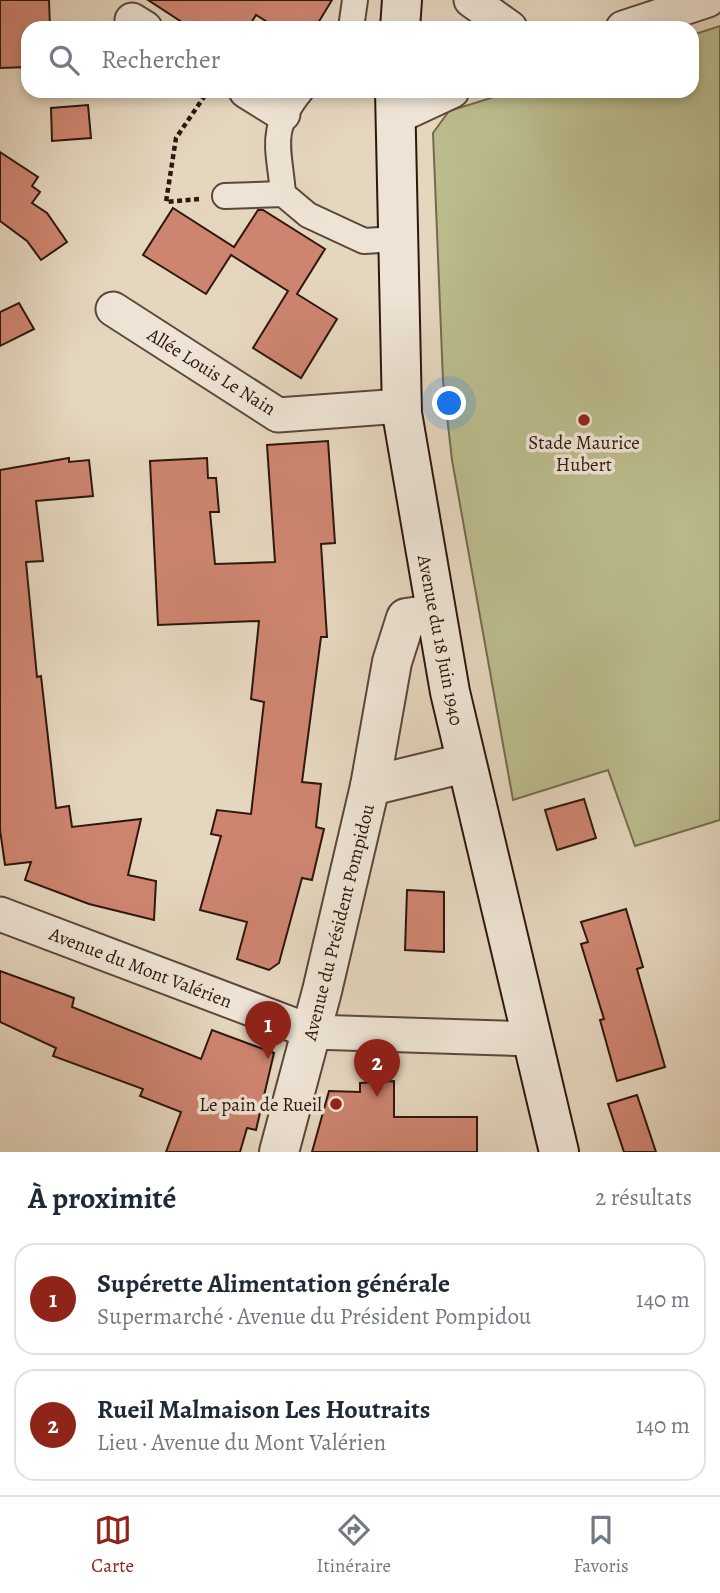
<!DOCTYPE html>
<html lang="fr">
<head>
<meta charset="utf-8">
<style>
	:root { --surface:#fff; --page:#f6f6f7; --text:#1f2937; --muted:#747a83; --line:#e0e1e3; --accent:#8f2418 }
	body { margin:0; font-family:Alegreya,serif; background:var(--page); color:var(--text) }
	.you { position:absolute; left:450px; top:404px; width:24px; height:24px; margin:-18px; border:5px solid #fff; border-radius:50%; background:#1a73e8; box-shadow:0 0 0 10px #1a73e833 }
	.badge { display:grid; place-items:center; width:46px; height:46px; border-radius:50%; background:var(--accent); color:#fff; font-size:23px; font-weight:700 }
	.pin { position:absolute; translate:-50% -58px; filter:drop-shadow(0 2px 4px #0008) }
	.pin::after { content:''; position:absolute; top:37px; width:24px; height:21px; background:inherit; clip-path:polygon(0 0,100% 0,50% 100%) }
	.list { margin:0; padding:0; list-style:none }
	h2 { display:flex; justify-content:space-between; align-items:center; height:91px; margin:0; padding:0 28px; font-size:30px }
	h2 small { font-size:23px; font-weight:400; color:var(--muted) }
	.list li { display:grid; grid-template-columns:46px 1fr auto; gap:21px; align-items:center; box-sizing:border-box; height:112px; margin:0 14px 14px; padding:0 14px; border:2px solid var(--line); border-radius:21px }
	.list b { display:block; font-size:26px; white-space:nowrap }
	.list p { margin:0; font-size:23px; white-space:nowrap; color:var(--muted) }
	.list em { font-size:23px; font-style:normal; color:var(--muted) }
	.icon { flex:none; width:38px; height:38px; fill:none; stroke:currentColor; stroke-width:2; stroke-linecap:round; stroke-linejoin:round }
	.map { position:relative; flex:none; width:720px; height:1152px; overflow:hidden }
	.search { position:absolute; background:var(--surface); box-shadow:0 4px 10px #0003; left:21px; right:21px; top:21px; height:77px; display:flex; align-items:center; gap:18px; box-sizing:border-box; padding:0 24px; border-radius:21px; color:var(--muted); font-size:26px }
	.sheet { height:343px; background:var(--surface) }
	nav { display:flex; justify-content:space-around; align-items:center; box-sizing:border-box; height:98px; border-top:2px solid var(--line); background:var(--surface); font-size:19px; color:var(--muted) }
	nav a { display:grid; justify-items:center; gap:4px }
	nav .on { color:var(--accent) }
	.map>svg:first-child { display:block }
</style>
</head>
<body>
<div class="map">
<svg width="720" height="1152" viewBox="0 0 720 1152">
	<rect width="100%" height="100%" fill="#e5d6be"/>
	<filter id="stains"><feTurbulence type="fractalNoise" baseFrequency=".00286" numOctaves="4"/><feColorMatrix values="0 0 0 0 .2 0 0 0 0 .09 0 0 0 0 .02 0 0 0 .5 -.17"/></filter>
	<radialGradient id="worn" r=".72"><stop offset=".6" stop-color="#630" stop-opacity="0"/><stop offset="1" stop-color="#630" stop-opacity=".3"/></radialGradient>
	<polygon fill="#bbbc8d" stroke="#756a4e" stroke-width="2" points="720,26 720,820 635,846 608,770 513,800 452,460 443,381 433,133 449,111 513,91 692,91 692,35"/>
	<g fill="#ce8570" stroke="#2f170e" stroke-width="2">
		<polygon points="0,0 49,0 50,28 28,28 28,67 0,68"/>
		<polygon points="148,0 332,0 315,28 277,28 256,15 248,28 191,28"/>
		<polygon points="88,105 91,138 52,141 51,108"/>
		<polygon points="0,152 38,177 32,186 40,192 32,203 47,213 67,242 41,260 27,241 0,221"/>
		<polygon points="173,208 234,247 258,210 263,210 325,249 297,294 337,319 301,378 253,348 288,291 231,255 206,294 143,255"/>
		<polygon points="19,303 34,329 0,346 0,312"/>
		<polygon points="328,441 335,543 321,544 327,637 321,637 302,782 321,784 316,827 324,829 312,880 302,878 279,963 269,970 237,959 247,922 200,910 221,836 211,834 217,810 251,814 264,702 251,699 259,621 158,625 150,461 207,458 208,478 216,478 219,512 210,512 215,564 275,562 267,445"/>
		<polygon points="69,458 69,462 89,460 93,496 36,501 43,561 26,562 37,677 41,676 56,808 69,806 72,827 141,819 128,875 156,881 154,920 89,904 25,880 31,862 5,865 0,830 0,470"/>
		<polygon points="584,799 596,838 557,850 545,810"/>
		<polygon points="407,890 444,892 444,952 405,950"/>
		<polygon points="626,909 643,967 637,969 665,1067 617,1081 600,1020 604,1019 581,944 588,942 581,922"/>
		<polygon points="0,971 74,998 72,1007 201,1059 212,1030 274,1053 256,1130 247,1128 240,1152 166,1152 181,1112 140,1096 143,1089 53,1056 56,1048 0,1022"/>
		<polygon points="394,1081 394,1117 477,1117 477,1152 312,1152 329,1091 360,1092 360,1083"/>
		<polygon points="637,1095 656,1152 624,1152 608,1104"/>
	</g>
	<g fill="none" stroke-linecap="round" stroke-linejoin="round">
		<defs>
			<g id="pedestrian">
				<polyline points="351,28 355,0"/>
				<path d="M283 194C279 145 268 132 301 91"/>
				<polyline points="225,196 283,194 308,215 364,241 397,239"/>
			</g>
			<g id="minor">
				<polyline points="471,0 510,28"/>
				<polyline points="132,20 145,28"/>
				<polyline points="623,28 708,0"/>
				<polyline points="246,91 283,114"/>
				<polyline points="394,118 452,91"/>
				<polyline points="113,309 278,415 401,406"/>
				<polyline points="0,914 312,1032 532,1039"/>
			</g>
			<g id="tertiary">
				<polyline points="370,786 465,763"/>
				<polyline points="279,1152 322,991 370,786 392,662 406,618 435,614"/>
			</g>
			<g id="secondary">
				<polyline points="400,28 402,0"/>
				<polyline points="395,91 402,413 450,692 559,1152"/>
			</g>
		</defs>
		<use href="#pedestrian" stroke="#5c473a" stroke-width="28"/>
		<use href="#minor" stroke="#5c473a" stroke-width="37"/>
		<use href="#tertiary" stroke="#5c473a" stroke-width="42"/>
		<use href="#secondary" stroke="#2f170e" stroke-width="42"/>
		<polyline stroke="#2f170e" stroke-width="4.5" stroke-dasharray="5 3.5" stroke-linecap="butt" points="199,199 166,202 176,138 208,91"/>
		<use href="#pedestrian" stroke="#eee4d5" stroke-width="24"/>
		<use href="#minor" stroke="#eee4d5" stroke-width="33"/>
		<use href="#tertiary" stroke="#eee4d5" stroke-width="38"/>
		<use href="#secondary" stroke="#eee4d5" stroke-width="38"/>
	</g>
	<g fill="#8f2418" stroke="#eee4d5" stroke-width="2.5">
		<circle cx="584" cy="420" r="7"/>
		<circle cx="336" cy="1104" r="7"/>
	</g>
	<g text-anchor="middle" stroke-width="7" stroke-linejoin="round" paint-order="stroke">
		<g font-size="19" fill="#2f170e" stroke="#eee4d5">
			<text transform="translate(212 371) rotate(32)" y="7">Allée Louis Le Nain</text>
			<text transform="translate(441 640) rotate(79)" y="7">Avenue du 18 Juin 1940</text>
			<text transform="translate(338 922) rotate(-76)" y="7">Avenue du Président Pompidou</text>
			<text transform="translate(141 967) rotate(21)" y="7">Avenue du Mont Valérien</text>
		</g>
		<g font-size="19" fill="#2f170e" stroke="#eee4d5">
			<text x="584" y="449">Stade Maurice<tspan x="584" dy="22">Hubert</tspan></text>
			<text x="322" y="1111" text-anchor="end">Le pain de Rueil</text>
		</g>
	</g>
	<rect width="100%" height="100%" filter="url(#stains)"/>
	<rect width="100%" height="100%" fill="url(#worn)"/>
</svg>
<div class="you"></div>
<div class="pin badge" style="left:268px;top:1059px">1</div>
<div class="pin badge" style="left:377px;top:1097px">2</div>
<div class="search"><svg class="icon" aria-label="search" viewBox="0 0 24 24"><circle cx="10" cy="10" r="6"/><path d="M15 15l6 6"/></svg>Rechercher</div>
</div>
<section class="sheet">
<h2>À proximité<small>2 résultats</small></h2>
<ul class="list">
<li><span class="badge">1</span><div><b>Supérette Alimentation générale</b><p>Supermarché · Avenue du Président Pompidou</p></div><em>140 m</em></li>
<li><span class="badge">2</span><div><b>Rueil Malmaison Les Houtraits</b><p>Lieu · Avenue du Mont Valérien</p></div><em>140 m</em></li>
</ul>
</section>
<nav>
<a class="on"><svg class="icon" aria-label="map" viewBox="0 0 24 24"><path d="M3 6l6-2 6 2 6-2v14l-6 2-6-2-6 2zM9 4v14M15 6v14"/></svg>Carte</a>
<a><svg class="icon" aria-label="directions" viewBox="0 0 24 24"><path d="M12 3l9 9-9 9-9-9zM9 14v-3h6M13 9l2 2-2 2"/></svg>Itinéraire</a>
<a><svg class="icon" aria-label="saved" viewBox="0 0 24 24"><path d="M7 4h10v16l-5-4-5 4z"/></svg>Favoris</a>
</nav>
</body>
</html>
